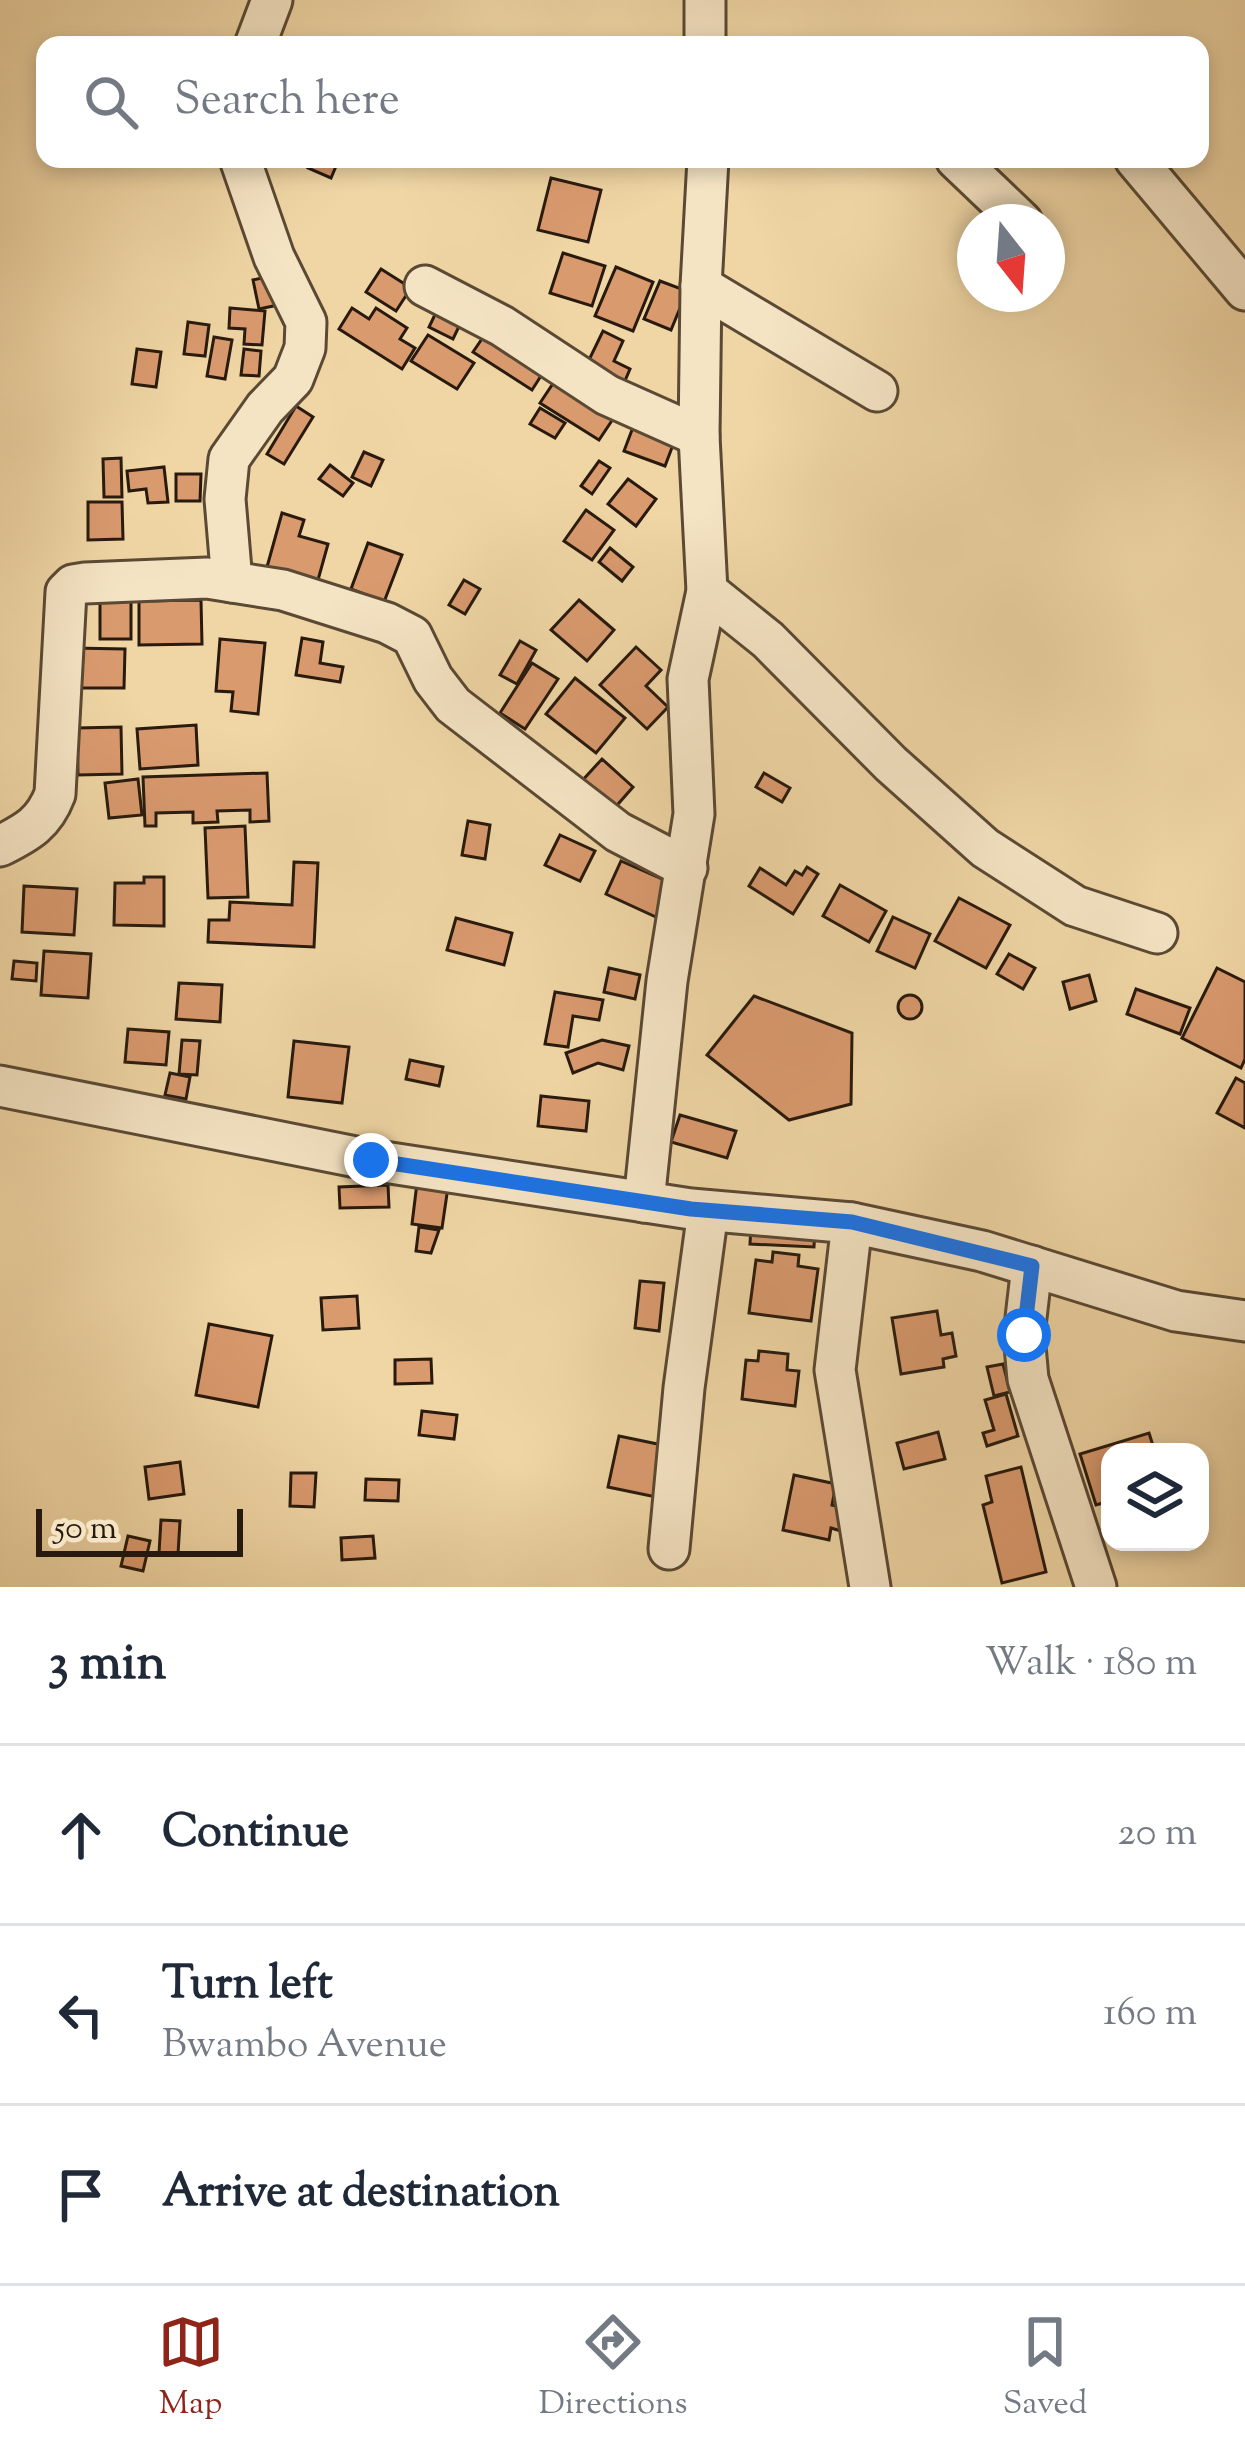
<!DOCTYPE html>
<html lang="en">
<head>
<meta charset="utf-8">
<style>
	:root { --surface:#fff; --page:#f6f6f7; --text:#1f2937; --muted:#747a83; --line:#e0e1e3; --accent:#8f2418 }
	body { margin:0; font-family:"Sorts Mill Goudy",serif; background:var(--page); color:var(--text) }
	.controls { position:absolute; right:36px; bottom:36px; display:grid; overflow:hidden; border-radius:24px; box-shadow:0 6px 18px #0003 }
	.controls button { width:108px; height:108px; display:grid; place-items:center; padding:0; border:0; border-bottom:3px solid var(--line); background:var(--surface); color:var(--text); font:60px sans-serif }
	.compass { position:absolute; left:957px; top:204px; width:108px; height:108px; border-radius:50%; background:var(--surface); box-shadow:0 6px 18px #0003; rotate:163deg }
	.scale { position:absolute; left:36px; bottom:30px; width:207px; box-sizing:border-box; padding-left:12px; border:6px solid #281a0e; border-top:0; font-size:33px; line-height:42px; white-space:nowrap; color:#281a0e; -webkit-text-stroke:9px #f5e4c4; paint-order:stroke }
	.stop { position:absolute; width:36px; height:36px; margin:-27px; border:9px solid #1a73e8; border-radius:50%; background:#fff }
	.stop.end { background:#1a73e8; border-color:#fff; box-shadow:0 3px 12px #0008 }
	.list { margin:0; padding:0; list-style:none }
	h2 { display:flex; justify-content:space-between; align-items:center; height:156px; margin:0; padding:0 48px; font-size:51px }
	h2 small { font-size:39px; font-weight:400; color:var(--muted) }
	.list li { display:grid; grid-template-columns:78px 1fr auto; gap:36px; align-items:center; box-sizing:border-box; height:180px; padding:0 48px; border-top:3px solid var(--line) }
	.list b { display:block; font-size:45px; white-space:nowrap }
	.list p { margin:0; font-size:39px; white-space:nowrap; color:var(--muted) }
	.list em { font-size:39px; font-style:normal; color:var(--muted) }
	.icon { flex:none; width:66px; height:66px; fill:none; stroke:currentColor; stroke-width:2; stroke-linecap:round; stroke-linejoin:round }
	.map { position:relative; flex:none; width:1245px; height:1587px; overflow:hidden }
	.search { position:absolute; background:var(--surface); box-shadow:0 6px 18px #0003; left:36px; right:36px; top:36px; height:132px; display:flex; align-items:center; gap:30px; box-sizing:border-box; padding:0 42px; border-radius:24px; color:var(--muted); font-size:45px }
	.sheet { height:696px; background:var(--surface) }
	nav { display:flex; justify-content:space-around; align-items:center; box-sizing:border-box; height:168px; border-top:3px solid var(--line); background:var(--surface); font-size:33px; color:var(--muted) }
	nav a { display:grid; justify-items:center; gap:6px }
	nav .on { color:var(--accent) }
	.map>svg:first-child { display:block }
</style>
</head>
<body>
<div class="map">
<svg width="1245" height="1587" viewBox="0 0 1245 1587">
	<rect width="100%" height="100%" fill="#f0d6a5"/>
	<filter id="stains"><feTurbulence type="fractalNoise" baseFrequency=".00167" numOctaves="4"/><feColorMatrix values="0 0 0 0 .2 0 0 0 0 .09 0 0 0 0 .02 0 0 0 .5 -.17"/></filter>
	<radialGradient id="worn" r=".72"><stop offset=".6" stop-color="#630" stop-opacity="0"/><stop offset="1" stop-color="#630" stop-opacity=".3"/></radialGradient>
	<g fill="#d99a6e" stroke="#281a0e" stroke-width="3">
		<polygon points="312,159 339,159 331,178 308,168"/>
		<polygon points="551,178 601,190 588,242 538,230"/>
		<polygon points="563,253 605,266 592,306 550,293"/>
		<polygon points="616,267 653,282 633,331 595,316"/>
		<polygon points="381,269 411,288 396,311 366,292"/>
		<polygon points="271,276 278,305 259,309 253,280"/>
		<polygon points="660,281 687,291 671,330 644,319"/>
		<polygon points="441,302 465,314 453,339 429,327"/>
		<polygon points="230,308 265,311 262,345 244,344 245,329 229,328"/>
		<polygon points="352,308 369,319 376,308 407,328 400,339 415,348 402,369 339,329"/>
		<polygon points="188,322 209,325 205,356 184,354"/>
		<polygon points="488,330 546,368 532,390 473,352"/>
		<polygon points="603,331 623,341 614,361 630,369 624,383 586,366"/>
		<polygon points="428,335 474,363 457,389 411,361"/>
		<polygon points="214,337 232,340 225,379 207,376"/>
		<polygon points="137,349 161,352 156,387 132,384"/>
		<polygon points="244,349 261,351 259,376 241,375"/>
		<polygon points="556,379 615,416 599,440 540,403"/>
		<polygon points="296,406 313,417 284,464 267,454"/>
		<polygon points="540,408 565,423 555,438 530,424"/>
		<polygon points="635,422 676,437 665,466 624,451"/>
		<polygon points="364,452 383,460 371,486 352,477"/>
		<polygon points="121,458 122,497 104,497 103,459"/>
		<polygon points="599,461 610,468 592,494 581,486"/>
		<polygon points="330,465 353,483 343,496 319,479"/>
		<polygon points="164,467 168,502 148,503 146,489 129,491 127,471"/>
		<polygon points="176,474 201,474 200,501 176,501"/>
		<polygon points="628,479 656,499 636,526 608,504"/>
		<polygon points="88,502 122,502 123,539 88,540"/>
		<polygon points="586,510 614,530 592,560 564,541"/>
		<polygon points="282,513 304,520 299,536 328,544 318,580 267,567"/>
		<polygon points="368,543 402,555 384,602 351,589"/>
		<polygon points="610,548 633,567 622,581 599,562"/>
		<polygon points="464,580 480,589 465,614 449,605"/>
		<rect x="100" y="597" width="31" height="42"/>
		<polygon points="201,600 202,644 139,645 139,601"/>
		<polygon points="579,600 614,630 587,661 551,630"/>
		<polygon points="302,638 323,642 320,663 343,667 340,682 296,675"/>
		<polygon points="220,639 265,643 258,714 231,711 233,692 216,691"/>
		<polygon points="520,641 536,650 517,684 500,675"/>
		<polygon points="636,647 661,670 646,686 668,707 647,729 600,685"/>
		<polygon points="72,648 125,649 124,688 72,688"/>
		<polygon points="532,663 558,679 525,729 500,713"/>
		<polygon points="575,678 625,718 596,753 546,714"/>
		<polygon points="196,725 198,765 140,769 137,729"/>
		<polygon points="121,727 122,774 78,775 77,728"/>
		<polygon points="602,759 633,787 611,812 580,783"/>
		<polygon points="267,773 269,821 250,822 250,810 217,811 218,822 193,823 193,812 156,813 156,826 145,826 143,777"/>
		<polygon points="764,773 790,788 782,802 756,787"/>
		<polygon points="138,779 142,815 109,818 105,783"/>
		<polygon points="468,821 490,825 485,859 462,855"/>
		<polygon points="245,826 248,897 208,898 205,828"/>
		<polygon points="560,835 595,851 580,881 545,865"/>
		<polygon points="621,861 671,883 656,917 606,894"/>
		<polygon points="294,862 318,863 314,947 208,942 209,920 229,920 230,902 292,905"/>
		<polygon points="807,867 818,874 793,914 749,886 760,868 786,885 795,871 802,875"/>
		<polygon points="144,877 164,877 164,926 114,925 115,883 144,883"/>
		<polygon points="840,885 886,911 869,942 823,916"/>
		<polygon points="24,886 77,889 74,935 22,932"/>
		<polygon points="959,898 1010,925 986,968 935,941"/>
		<polygon points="893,917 930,934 915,968 877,951"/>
		<polygon points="456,918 512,933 504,965 447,950"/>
		<polygon points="44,951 91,954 88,998 41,995"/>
		<polygon points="1009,954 1035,968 1023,989 997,974"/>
		<polygon points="14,961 37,963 36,981 12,979"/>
		<polygon points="609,968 640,975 635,999 604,992"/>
		<polygon points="1217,968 1245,982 1245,1059 1241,1068 1182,1038"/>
		<polygon points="1089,975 1096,1001 1070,1009 1063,982"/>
		<polygon points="179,983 222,985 220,1022 176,1019"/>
		<polygon points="1136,989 1190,1008 1180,1034 1127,1014"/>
		<polygon points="555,992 603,1000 599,1020 573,1016 568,1047 545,1044"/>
		<circle cx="910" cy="1007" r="12"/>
		<polygon points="754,996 852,1033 851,1104 789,1120 707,1055"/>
		<polygon points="128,1029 169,1032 166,1065 125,1062"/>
		<polygon points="182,1040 200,1041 197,1075 179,1074"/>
		<polygon points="602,1040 629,1046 623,1070 598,1063 573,1073 566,1053"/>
		<polygon points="294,1041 349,1047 342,1103 288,1097"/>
		<polygon points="410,1060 443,1067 439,1086 406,1079"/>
		<polygon points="170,1073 190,1077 186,1099 165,1095"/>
		<polygon points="1236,1078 1245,1083 1245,1128 1217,1113"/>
		<polygon points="541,1096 589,1101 586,1131 538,1126"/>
		<polygon points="680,1115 736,1131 727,1158 671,1142"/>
		<polygon points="417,1183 448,1187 442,1228 412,1224"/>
		<polygon points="388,1185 389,1207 340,1208 339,1187"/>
		<polygon points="419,1227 439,1230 431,1253 416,1251"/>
		<polygon points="751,1227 815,1230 814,1247 750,1244"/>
		<polygon points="773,1252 799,1255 798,1266 818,1269 811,1321 749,1313 756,1260 772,1262"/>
		<polygon points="640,1281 664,1283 659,1331 635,1328"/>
		<polygon points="357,1296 359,1328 323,1330 321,1298"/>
		<polygon points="937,1311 941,1335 952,1333 956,1356 943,1359 944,1367 901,1374 892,1318"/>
		<polygon points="209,1324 272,1336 258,1407 196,1395"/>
		<polygon points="759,1351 788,1354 787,1370 799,1371 795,1406 742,1399 746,1360 758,1361"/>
		<polygon points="431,1359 432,1383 395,1384 395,1360"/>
		<polygon points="1003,1364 1010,1392 994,1396 987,1367"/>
		<polygon points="1006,1394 1018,1436 987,1446 983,1433 994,1430 985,1400"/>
		<polygon points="422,1411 457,1415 454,1439 419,1435"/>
		<polygon points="938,1432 945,1459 904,1469 897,1443"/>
		<polygon points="1149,1433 1155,1452 1110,1452 1110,1501 1096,1505 1080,1454"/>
		<polygon points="619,1436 667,1446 656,1497 608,1487"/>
		<polygon points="180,1462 184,1494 149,1499 145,1467"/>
		<polygon points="1021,1467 1046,1572 1002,1583 983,1505 992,1502 986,1476"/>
		<polygon points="291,1473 316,1473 314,1507 290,1506"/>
		<polygon points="794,1475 836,1484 832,1505 846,1508 841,1531 831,1528 829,1540 783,1530"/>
		<polygon points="366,1479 399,1480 398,1501 365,1500"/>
		<polygon points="161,1520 180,1521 178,1554 159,1553"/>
		<polygon points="128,1536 150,1541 143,1571 121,1566"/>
		<polygon points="373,1536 375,1558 342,1560 341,1538"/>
	</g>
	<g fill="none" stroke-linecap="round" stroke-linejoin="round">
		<defs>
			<g id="minor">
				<polyline points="255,45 272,0"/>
				<polyline points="705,45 705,0"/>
				<polyline points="956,159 1022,222"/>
				<polyline points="1135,159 1245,290"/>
				<polyline points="425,286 502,326 607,395 699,436"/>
				<polyline points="701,286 877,391"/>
				<polyline points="232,582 225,499 229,459 265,408 293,379 305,348 306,322 274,257 240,159"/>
				<polyline points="707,591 768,640 891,764 985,848 1075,906 1157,933"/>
				<path d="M0 846C28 832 44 823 55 794L66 592 73 585 85 583 207 578 283 590 387 623 412 636 433 679 453 705 618 832 687 868"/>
				<polyline points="0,1086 371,1160 691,1209 852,1223 982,1251 1176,1311 1245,1321"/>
				<polyline points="644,1202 667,981 694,814 688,679 707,591 699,436 701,286 708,159"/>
				<polyline points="852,1223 835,1370 870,1587"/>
				<polyline points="1032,1266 1024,1335 1028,1379 1096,1587"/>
				<polyline points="669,1549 684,1388 708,1211"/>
			</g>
		</defs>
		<use href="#minor" stroke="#5a4934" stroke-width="45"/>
		<use href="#minor" stroke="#f5e4c4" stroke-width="39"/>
	</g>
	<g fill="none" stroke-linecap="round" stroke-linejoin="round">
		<polyline stroke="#1a73e8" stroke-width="15" points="371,1160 691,1209 852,1222 1032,1266 1024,1335"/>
	</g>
	<rect width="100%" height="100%" filter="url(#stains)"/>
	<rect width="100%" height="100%" fill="url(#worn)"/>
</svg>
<div class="controls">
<button><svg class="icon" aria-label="layers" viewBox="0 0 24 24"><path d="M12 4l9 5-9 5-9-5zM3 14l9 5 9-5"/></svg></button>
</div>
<svg class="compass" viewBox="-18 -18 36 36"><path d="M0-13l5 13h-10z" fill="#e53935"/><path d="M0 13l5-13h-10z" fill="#747a83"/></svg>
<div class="scale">50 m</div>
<div class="stop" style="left:1024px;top:1335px"></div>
<div class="stop end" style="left:371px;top:1160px"></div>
<div class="search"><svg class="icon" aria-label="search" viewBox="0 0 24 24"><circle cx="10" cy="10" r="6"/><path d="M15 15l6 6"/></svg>Search here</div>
</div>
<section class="sheet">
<h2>3 min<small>Walk · 180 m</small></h2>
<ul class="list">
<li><svg class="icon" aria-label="ahead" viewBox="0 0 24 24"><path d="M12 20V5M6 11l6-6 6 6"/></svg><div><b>Continue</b></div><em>20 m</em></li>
<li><svg class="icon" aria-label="left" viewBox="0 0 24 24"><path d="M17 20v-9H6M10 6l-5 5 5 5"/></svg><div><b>Turn left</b><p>Bwambo Avenue</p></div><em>160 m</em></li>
<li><svg class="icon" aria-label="arrive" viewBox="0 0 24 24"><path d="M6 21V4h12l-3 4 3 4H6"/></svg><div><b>Arrive at destination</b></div></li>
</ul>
</section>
<nav>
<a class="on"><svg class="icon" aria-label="map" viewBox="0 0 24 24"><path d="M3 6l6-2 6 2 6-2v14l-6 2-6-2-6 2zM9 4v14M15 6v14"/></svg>Map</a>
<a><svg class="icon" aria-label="directions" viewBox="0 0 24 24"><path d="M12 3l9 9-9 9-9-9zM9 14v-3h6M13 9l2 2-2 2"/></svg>Directions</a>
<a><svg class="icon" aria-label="saved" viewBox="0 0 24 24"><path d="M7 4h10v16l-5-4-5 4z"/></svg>Saved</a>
</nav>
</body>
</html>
